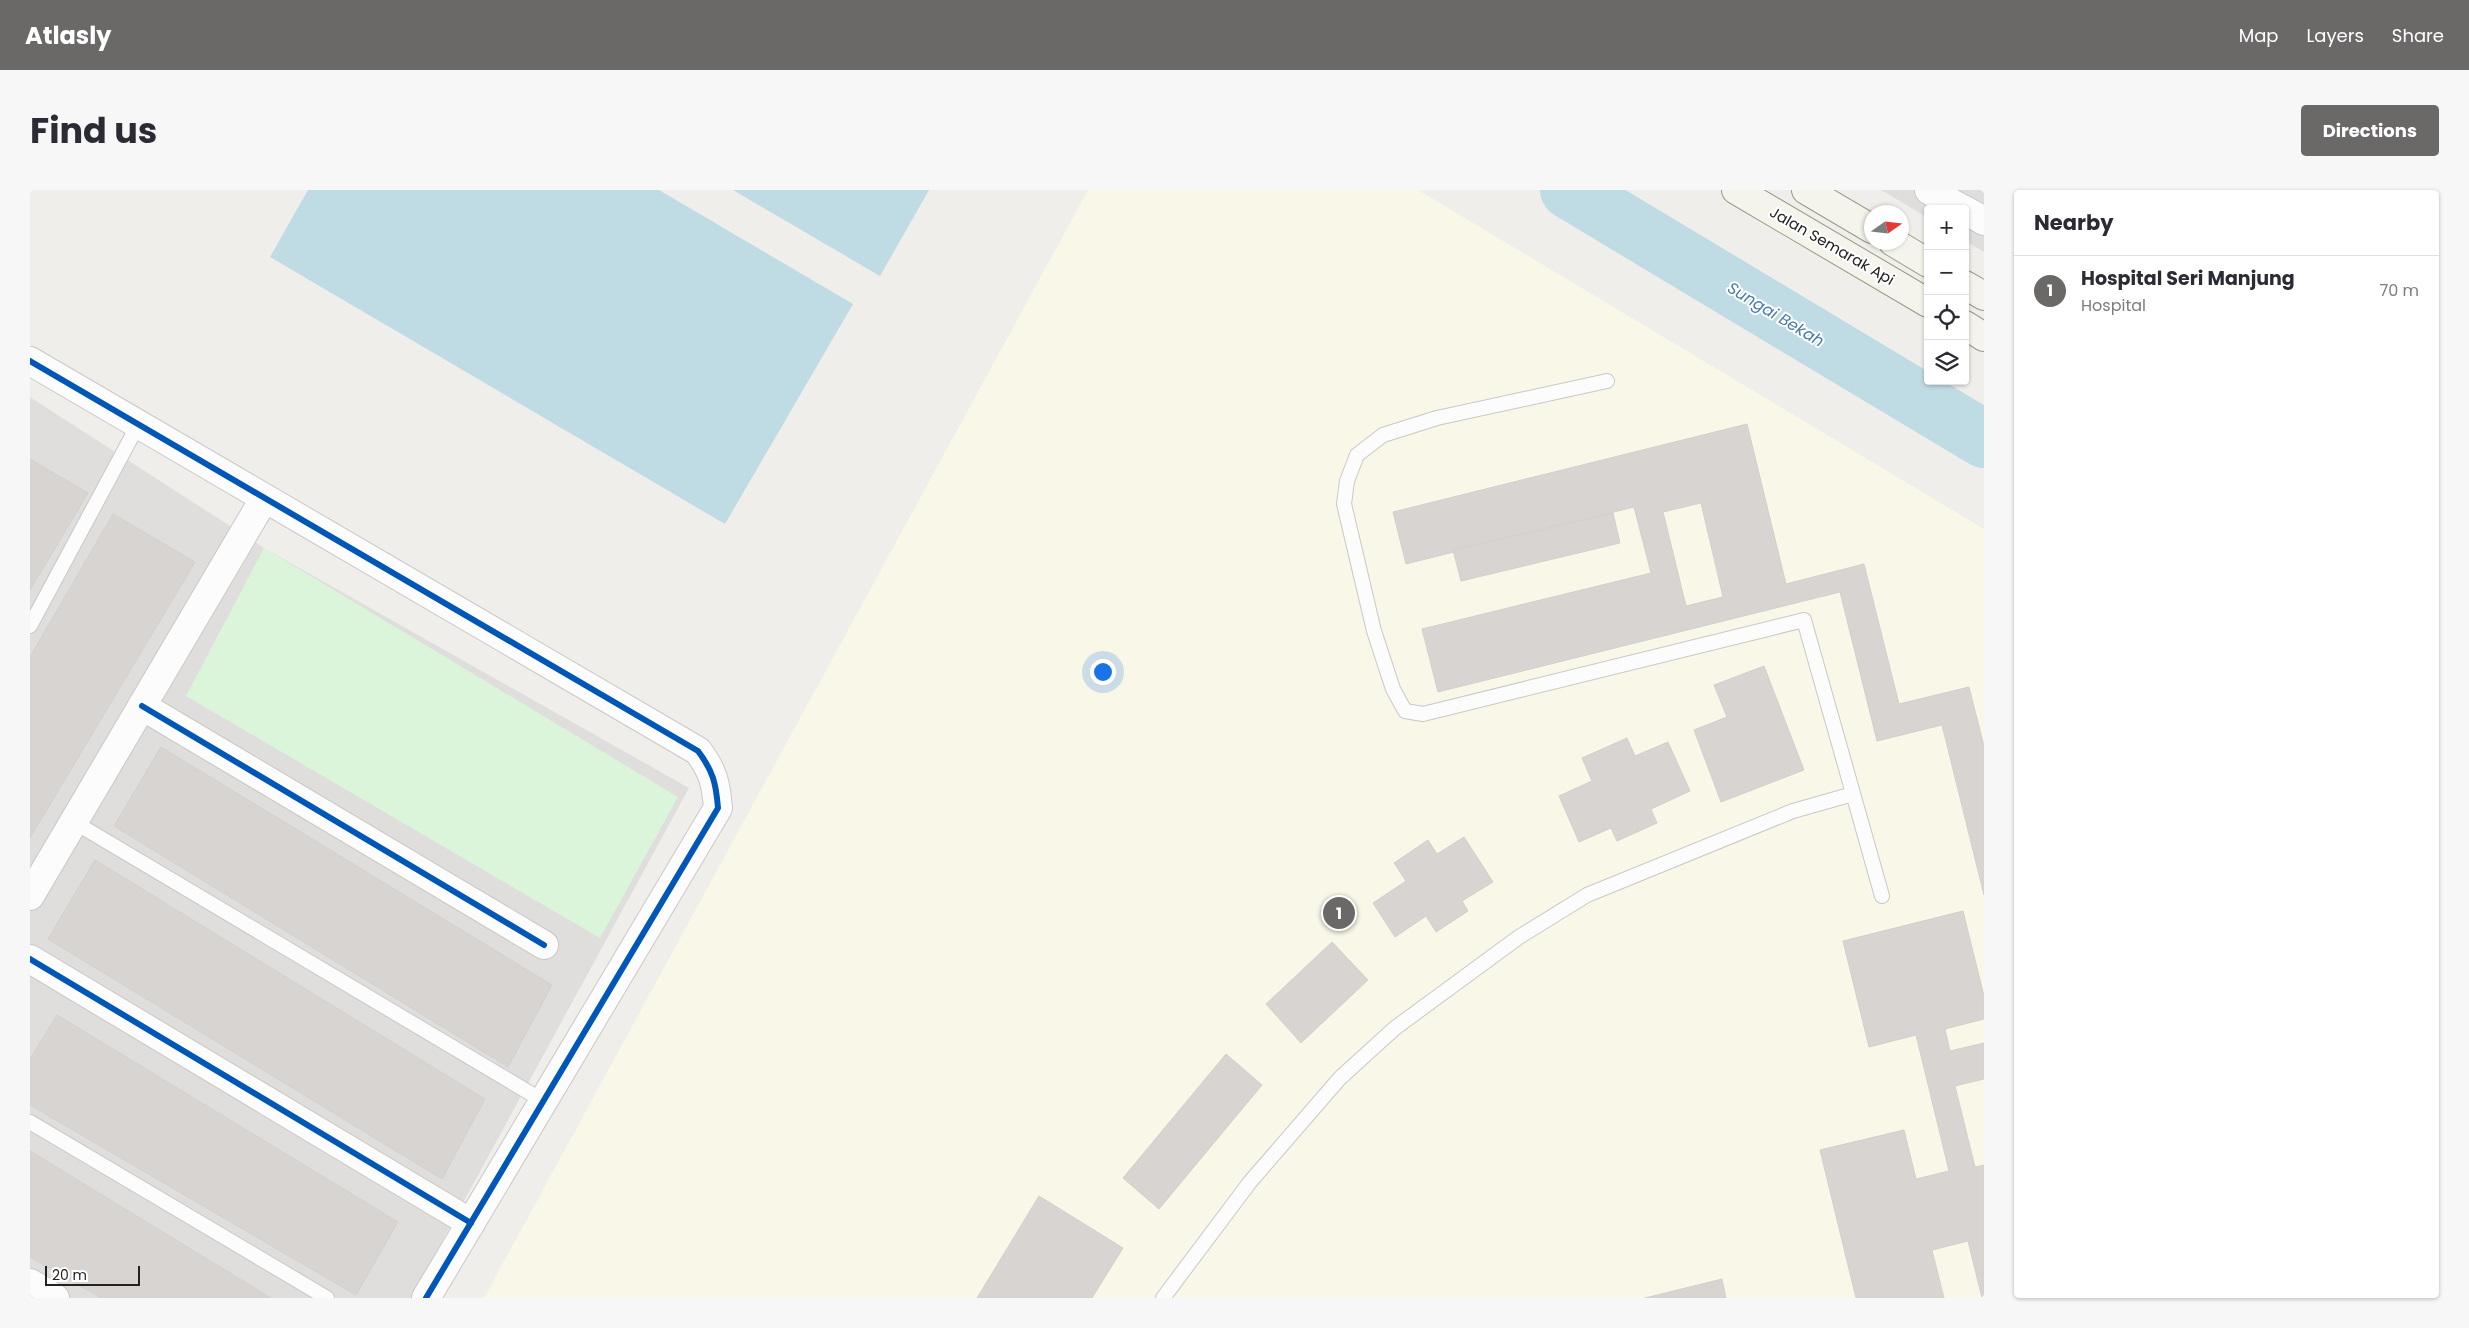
<!DOCTYPE html>
<html lang="en">
<head>
<meta charset="utf-8">
<style>
	:root { --surface:#fff; --page:#f7f7f7; --text:#2b2b33; --muted:#7c7c81; --line:#e1e1e2; --accent:#6a6968 }
	body { margin:0; font-family:Poppins,sans-serif; background:var(--page); color:var(--text) }
	.controls { position:absolute; right:15px; top:15px; display:grid; overflow:hidden; border-radius:5px; box-shadow:0 1px 4px #0004 }
	.controls button { width:45px; height:45px; display:grid; place-items:center; padding:0; border:0; border-bottom:1px solid var(--line); background:var(--surface); color:var(--text); font:25px sans-serif }
	.compass { position:absolute; left:1834px; top:15px; width:45px; height:45px; border-radius:50%; background:var(--surface); box-shadow:0 1px 4px #0004; rotate:76deg }
	.scale { position:absolute; left:15px; bottom:12px; width:95px; box-sizing:border-box; padding-left:5px; border:2px solid #222; border-top:0; font-size:14px; line-height:18px; white-space:nowrap; color:#222; -webkit-text-stroke:4px #fff; paint-order:stroke }
	.you { position:absolute; left:1072px; top:481px; width:18px; height:18px; margin:-12px; border:4px solid #fff; border-radius:50%; background:#1a73e8; box-shadow:0 0 0 8px #1a73e833 }
	.badge { display:grid; place-items:center; width:32px; height:32px; border-radius:50%; background:var(--accent); color:#fff; font-size:16px; font-weight:700 }
	.pin { position:absolute; translate:-50% -50%; border:2px solid #fff; box-shadow:0 1px 5px #0006 }
	.list { margin:0; padding:0; list-style:none }
	h2 { display:flex; justify-content:space-between; align-items:center; height:65px; margin:0; padding:0 20px; font-size:21px }
	h2 small { font-size:16px; font-weight:400; color:var(--muted) }
	.list li { display:grid; grid-template-columns:32px 1fr auto; gap:15px; align-items:center; box-sizing:border-box; height:70px; padding:0 20px; border-top:1px solid var(--line) }
	.list b { display:block; font-size:19px; white-space:nowrap }
	.list p { margin:0; font-size:16px; white-space:nowrap; color:var(--muted) }
	.list em { font-size:16px; font-style:normal; color:var(--muted) }
	.icon { flex:none; width:28px; height:28px; fill:none; stroke:currentColor; stroke-width:2; stroke-linecap:round; stroke-linejoin:round }
	.map { position:relative; flex:none; width:1954px; height:1108px; overflow:hidden; border-radius:5px }
	header { display:flex; align-items:center; gap:30px; box-sizing:border-box; height:70px; padding:0 25px; background:var(--accent); color:#fff }
	header strong { font-size:24px }
	nav { display:flex; gap:28px; margin-inline-start:auto; font-size:18px }
	.intro { display:flex; align-items:center; justify-content:space-between; box-sizing:border-box; height:120px; padding:0 30px }
	h1 { margin:0; font-size:35px }
	.button { padding:12px 22px; border-radius:5px; background:var(--accent); color:#fff; font-size:18px; font-weight:700 }
	main { display:flex; gap:30px; padding:0 30px }
	aside { flex:1; background:var(--surface); border-radius:5px; box-shadow:0 1px 4px #0004 }
	.map>svg:first-child { display:block }
</style>
</head>
<body>
<header>
<strong>Atlasly</strong>
<nav><a>Map</a><a>Layers</a><a>Share</a></nav>
</header>
<div class="intro"><h1>Find us</h1><a class="button">Directions</a></div>
<main>
<div class="map">
<svg width="1954" height="1108" viewBox="0 0 1954 1108">
	<rect width="100%" height="100%" fill="#f0eeeb"/>
	<g fill="#dfdedc">
		<polygon points="1851,0 1954,0 1954,62 1935,51 1935,19 1898,19 1898,28"/>
		<polygon points="0,207 234,358 659,598 381,1108 0,1108"/>
	</g>
	<polygon fill="#f8f7e8" points="1058,0 1388,0 1954,339 1954,1108 454,1108"/>
	<polygon fill="#daf5da" points="234,358 648,607 570,748 156,506"/>
	<g fill="#bfdbe3">
		<polygon points="278,0 629,0 823,114 695,334 240,67"/>
		<polygon points="703,0 899,0 850,86"/>
	</g>
	<g fill="none" stroke-linecap="round" stroke-linejoin="round">
		<polyline stroke="#bfdbe3" stroke-width="58" points="1539,0 1954,249"/>
	</g>
	<g fill="#d7d4d2" stroke="#d3d0cc" fill-rule="evenodd">
		<path d="M1717 234 1756 394 1834 374 1869 514 1939 497 1954 556V705L1912 535 1847 551 1810 402 1408 502 1392 439 1621 383 1604 317 1376 374 1363 322ZM1671 313 1693 407 1656 416 1633 322Z"/>
		<polygon points="0,269 58,303 0,400"/>
		<polygon points="1583,323 1590,353 1431,391 1423,360"/>
		<polygon points="83,324 165,372 0,648 0,467"/>
		<polygon points="1734,476 1774,580 1691,612 1664,540 1697,527 1684,495"/>
		<polygon points="1597,548 1605,566 1638,552 1660,601 1621,619 1627,633 1587,651 1581,638 1549,652 1529,606 1562,591 1552,568"/>
		<polygon points="131,557 522,795 478,877 84,636"/>
		<polygon points="1434,647 1463,692 1432,711 1438,721 1406,742 1396,726 1365,747 1343,713 1376,691 1364,673 1398,650 1407,664"/>
		<polygon points="65,670 455,909 412,989 18,749"/>
		<polygon points="1933,721 1954,806 1954,829 1915,839 1920,861 1954,853 1954,889 1925,896 1945,977 1954,975 1954,1108 1952,1108 1938,1051 1902,1060 1914,1108 1826,1108 1790,960 1874,940 1886,989 1919,981 1886,845 1839,857 1813,751"/>
		<polygon points="1302,752 1338,790 1271,853 1236,814"/>
		<polygon points="27,825 368,1032 326,1105 0,915 0,869"/>
		<polygon points="1196,864 1232,895 1129,1019 1093,988"/>
		<polygon points="0,961 241,1108 71,1108 0,1067"/>
		<polygon points="1009,1006 1093,1058 1062,1108 947,1108"/>
		<polygon points="1692,1089 1696,1108 1615,1108"/>
	</g>
	<g fill="none" stroke-linecap="round" stroke-linejoin="round">
		<defs>
			<g id="lane">
				<polyline points="1577,191 1407,228 1353,245 1327,265 1317,291 1314,314 1344,441 1363,499 1375,521 1393,524 1774,430 1852,706"/>
				<polyline points="0,436 108,235"/>
				<polyline points="44,632 515,912"/>
				<polyline points="0,932 297,1108"/>
				<polyline points="1133,1108 1220,992 1310,888 1365,838 1489,747 1557,705 1763,621 1823,604"/>
			</g>
			<g id="street">
				<polyline points="1899,0 1932,19"/>
				<polyline points="1935,20 1954,31"/>
				<path d="M0 171 668 561C683 581 686 593 688 618L396 1108"/>
				<polyline points="112,516 514,755"/>
				<polyline points="0,706 234,309"/>
				<polyline points="0,769 441,1033"/>
				<polyline points="0,1093 25,1108"/>
			</g>
			<g id="secondary">
				<polyline points="1706,0 1898,113"/>
				<polyline points="1776,0 1842,39"/>
				<polyline points="1863,52 1898,73"/>
				<polyline points="1935,95 1954,106"/>
				<polyline points="1935,135 1954,147"/>
			</g>
		</defs>
		<use href="#lane" stroke="#c9c8c7" stroke-width="16"/>
		<use href="#street" stroke="#c9c8c7" stroke-width="30"/>
		<use href="#secondary" stroke="#999a82" stroke-width="30"/>
		<use href="#lane" stroke="#fdfcfc" stroke-width="14"/>
		<use href="#street" stroke="#fdfcfc" stroke-width="28"/>
		<use href="#secondary" stroke="#f4f4ed" stroke-width="28"/>
		<defs>
			<g id="cycleway">
				<path d="M0 171 668 561C683 581 686 593 688 618L396 1108"/>
				<polyline points="112,516 514,755"/>
				<polyline points="0,769 441,1033"/>
			</g>
		</defs>
		<use href="#cycleway" stroke="#fff" stroke-width="9"/>
		<use href="#cycleway" stroke="#0057b8" stroke-width="6"/>
	</g>
	<g text-anchor="middle" stroke-width="4" stroke-linejoin="round" paint-order="stroke">
		<g font-size="15" fill="#222" stroke="#fff">
			<text transform="translate(1802 56) rotate(30)" y="5">Jalan Semarak Api</text>
		</g>
		<g font-size="16" font-style="italic" fill="#4a7aab" stroke="#fff">
			<text transform="translate(1746 124) rotate(31)" y="6">Sungai Bekah</text>
		</g>
	</g>
</svg>
<div class="controls">
<button>+</button>
<button>−</button>
<button><svg class="icon" aria-label="locate" viewBox="0 0 24 24"><circle cx="12" cy="12" r="6"/><path d="M12 2v4M12 18v4M2 12h4M18 12h4"/></svg></button>
<button><svg class="icon" aria-label="layers" viewBox="0 0 24 24"><path d="M12 4l9 5-9 5-9-5zM3 14l9 5 9-5"/></svg></button>
</div>
<svg class="compass" viewBox="-18 -18 36 36"><path d="M0-13l5 13h-10z" fill="#e53935"/><path d="M0 13l5-13h-10z" fill="#7c7c81"/></svg>
<div class="scale">20 m</div>
<div class="you"></div>
<div class="pin badge" style="left:1309px;top:723px">1</div>
</div>
<aside>
<h2>Nearby<small></small></h2>
<ul class="list">
<li><span class="badge">1</span><div><b>Hospital Seri Manjung</b><p>Hospital</p></div><em>70 m</em></li>
</ul>
</aside>
</main>
</body>
</html>
